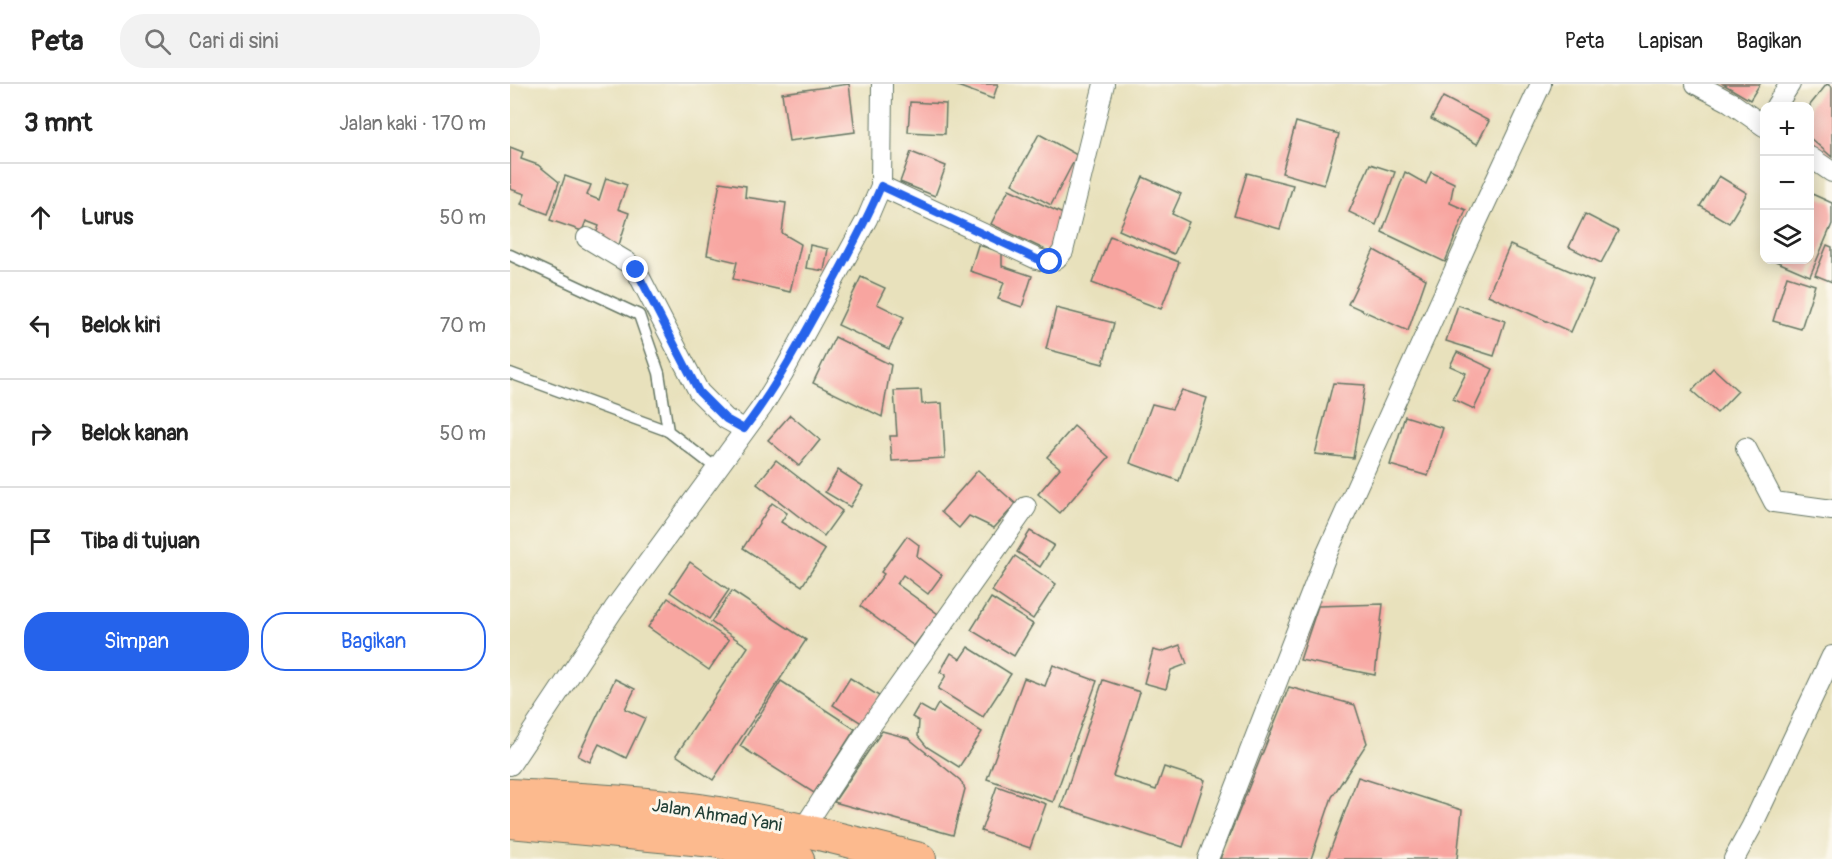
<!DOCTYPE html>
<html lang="id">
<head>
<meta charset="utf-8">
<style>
	:root { --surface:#fff; --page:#f2f2f2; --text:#222; --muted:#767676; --line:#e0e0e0; --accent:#2563eb }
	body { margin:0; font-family:Pangolin,sans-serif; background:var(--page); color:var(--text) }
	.controls { position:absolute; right:18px; top:18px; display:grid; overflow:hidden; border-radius:12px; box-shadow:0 3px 15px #0003 }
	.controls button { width:54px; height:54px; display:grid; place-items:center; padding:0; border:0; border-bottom:2px solid var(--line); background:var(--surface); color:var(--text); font:30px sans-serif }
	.stop { position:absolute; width:18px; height:18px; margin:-14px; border:4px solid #2563eb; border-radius:50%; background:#fff }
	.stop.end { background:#2563eb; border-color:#fff; box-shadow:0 2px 6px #0008 }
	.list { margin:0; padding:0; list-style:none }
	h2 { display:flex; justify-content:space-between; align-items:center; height:78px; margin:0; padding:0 24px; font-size:26px }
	h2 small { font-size:20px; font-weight:400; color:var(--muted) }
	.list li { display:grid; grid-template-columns:39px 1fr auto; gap:18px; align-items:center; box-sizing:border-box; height:108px; padding:0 24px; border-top:2px solid var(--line) }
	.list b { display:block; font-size:22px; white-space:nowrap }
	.list em { font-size:20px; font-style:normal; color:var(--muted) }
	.actions { display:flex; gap:12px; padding:18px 24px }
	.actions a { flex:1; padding:14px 0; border:2px solid var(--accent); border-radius:24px; text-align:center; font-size:21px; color:var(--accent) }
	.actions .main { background:var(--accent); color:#fff }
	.icon { flex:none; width:33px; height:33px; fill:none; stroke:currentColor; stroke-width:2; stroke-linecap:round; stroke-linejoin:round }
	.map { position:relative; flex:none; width:1322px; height:775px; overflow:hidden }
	header { display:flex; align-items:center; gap:36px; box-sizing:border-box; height:84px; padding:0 30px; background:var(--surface); border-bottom:2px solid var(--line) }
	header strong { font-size:28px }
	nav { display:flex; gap:33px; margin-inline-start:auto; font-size:21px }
	.search { width:420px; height:54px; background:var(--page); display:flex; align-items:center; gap:15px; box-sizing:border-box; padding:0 21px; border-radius:24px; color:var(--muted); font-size:22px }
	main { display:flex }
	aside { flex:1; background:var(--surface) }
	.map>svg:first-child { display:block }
</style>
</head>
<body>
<header>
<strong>Peta</strong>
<div class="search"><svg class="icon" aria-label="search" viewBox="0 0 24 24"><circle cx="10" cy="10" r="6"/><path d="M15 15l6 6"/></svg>Cari di sini</div>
<nav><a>Peta</a><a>Lapisan</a><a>Bagikan</a></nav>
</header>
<main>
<aside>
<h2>3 mnt<small>Jalan kaki · 170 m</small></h2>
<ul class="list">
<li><svg class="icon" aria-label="ahead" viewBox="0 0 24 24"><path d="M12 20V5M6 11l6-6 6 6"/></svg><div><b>Lurus</b></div><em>50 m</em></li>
<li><svg class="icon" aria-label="left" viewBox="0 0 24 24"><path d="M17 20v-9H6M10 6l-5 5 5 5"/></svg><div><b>Belok kiri</b></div><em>70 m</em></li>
<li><svg class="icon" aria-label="right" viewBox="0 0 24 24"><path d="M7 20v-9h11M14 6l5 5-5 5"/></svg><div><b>Belok kanan</b></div><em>50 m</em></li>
<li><svg class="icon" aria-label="arrive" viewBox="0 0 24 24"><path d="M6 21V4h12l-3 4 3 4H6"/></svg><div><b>Tiba di tujuan</b></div></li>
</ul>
<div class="actions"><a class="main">Simpan</a><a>Bagikan</a></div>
</aside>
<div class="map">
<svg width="1322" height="775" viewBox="0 0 1322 775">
	<rect width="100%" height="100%" fill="#fbf7ec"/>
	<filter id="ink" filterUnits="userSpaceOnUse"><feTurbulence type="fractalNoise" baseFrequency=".0167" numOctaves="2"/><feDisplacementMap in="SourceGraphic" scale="12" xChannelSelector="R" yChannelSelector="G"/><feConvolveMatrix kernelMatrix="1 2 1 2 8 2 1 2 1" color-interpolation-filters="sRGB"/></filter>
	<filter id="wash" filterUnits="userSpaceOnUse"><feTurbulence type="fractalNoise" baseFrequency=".008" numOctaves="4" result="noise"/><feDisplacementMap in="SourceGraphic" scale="24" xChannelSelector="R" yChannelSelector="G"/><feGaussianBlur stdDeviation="1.35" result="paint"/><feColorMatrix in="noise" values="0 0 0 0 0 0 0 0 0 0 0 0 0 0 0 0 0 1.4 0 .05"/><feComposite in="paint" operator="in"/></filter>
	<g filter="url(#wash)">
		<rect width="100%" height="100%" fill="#e8e1bc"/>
		<g id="blocks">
			<g fill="#f8a5a0">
				<polygon points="339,0 345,48 279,57 272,9"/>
				<polygon points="442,0 488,0 483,15"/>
				<polygon points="1213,0 1250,0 1240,16"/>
				<polygon points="1317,0 1322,3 1322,73 1300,54 1300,21"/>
				<polygon points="933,13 979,37 967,60 921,35"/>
				<polygon points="400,18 436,20 435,50 398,48"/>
				<polygon points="786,38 829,50 814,101 772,89"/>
				<polygon points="529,50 567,71 541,121 502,100"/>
				<polygon points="0,63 13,68 11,75 28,81 49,98 38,130 11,120 15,110 0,105"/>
				<polygon points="401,68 436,82 425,112 390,98"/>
				<polygon points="860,80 885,88 866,141 839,128"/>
				<polygon points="895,88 916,100 921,88 944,99 940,119 956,126 935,178 872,148"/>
				<polygon points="737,89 783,101 770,145 724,132"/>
				<polygon points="55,92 81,101 77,111 89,116 96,94 117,101 108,125 119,129 109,161 85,153 89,142 76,137 72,147 40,136"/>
				<polygon points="1209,92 1237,109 1219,139 1190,122"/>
				<polygon points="633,93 671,110 662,130 679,138 664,170 609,146"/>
				<polygon points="210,98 236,102 235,113 276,119 272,149 291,160 280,208 223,195 227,178 197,171"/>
				<polygon points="499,105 553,130 542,169 481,140"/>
				<polygon points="1300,109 1322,119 1322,140 1300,192 1263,176 1300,176"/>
				<polygon points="1075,130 1108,147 1091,179 1059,163"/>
				<polygon points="600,152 669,178 651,225 582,199"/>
				<polygon points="300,161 318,165 314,187 296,184"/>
				<polygon points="468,161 492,168 492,182 522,192 512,223 488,215 494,198 460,187"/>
				<polygon points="1000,161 1083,197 1061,248 978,211"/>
				<polygon points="1317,161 1322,163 1322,198 1305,191"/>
				<polygon points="864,166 916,195 898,247 838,220"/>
				<polygon points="1277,192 1305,201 1291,245 1263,237"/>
				<polygon points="351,193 375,204 367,220 394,233 379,265 328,241"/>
				<polygon points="948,221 995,237 984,272 936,257"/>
				<polygon points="546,224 604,239 593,280 536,265"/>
				<polygon points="325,253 381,281 372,333 303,299"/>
				<polygon points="947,268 983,285 964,325 943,315 956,289 940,282"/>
				<polygon points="1203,284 1228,307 1207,329 1182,307"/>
				<polygon points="823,299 855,301 843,374 805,370"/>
				<polygon points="411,306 412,320 432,319 435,374 382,377 380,352 387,352 384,307"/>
				<polygon points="672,306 697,314 669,397 620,379 642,320 662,325"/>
				<polygon points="280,331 310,356 289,382 258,356"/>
				<polygon points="895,332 933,344 918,392 880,381"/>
				<polygon points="564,342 599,373 550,429 528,410 550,384 537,373"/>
				<polygon points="266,376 332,427 314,452 247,400"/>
				<polygon points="328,386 353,402 340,423 315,408"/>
				<polygon points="468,386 506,420 484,444 459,432 449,444 431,428"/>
				<polygon points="262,419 277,429 271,438 315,466 292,502 233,464"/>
				<polygon points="520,447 544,461 530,483 507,468"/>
				<polygon points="397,452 409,461 407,472 432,491 418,510 393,491 387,500 428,530 404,562 350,522 374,490 371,488"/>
				<polygon points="505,472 546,500 523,535 482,507"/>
				<polygon points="180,478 219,506 199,535 160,508"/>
				<polygon points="222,507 296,556 203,696 166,671 238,563 201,538"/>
				<polygon points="158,514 219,556 199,586 138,543"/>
				<polygon points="481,514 523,540 504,572 461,546"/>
				<polygon points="873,520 865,591 790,576 808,522"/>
				<polygon points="670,561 677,580 661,586 656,605 634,599 643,566 651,568"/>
				<polygon points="458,563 501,590 473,633 428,605 436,591 430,588 441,569 450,575"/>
				<polygon points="543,581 587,597 543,718 477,695 514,594 535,602"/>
				<polygon points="340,594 369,612 353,640 323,621"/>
				<polygon points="105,595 125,605 115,625 135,634 116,674 89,660 80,678 68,672"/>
				<polygon points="593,596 630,608 603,692 646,706 654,683 695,696 673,763 551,723"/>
				<polygon points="271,597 345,645 304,709 230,662"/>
				<polygon points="779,603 845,621 857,659 822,713 801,775 710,775"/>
				<polygon points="428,620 472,648 449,683 417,663 408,652 409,637 402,633 409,621 423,629"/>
				<polygon points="372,647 398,654 450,696 455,705 443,751 324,718"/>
				<polygon points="848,693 952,726 947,775 817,775"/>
				<polygon points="487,702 536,720 520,764 471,747"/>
			</g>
		</g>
	</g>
	<g filter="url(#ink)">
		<use href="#blocks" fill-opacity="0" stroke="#657664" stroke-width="1.5"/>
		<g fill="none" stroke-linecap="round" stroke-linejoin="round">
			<defs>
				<g id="lane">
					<polyline points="0,171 129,231 149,289 158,347 206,384"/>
					<polyline points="0,289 158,347"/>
				</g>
				<g id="street">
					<polyline points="1186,0 1220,18 1254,42"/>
					<polyline points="1266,22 1280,0"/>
					<polyline points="1300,73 1322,88"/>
					<path d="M371 102 527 175C540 178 545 179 553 167L594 0"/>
					<polyline points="77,154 117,178 126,186 189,308 216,335 234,345"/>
					<polyline points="1236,364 1264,418 1322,426"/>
					<polyline points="0,681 104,525 252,323 273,289 357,135 371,102 372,0"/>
					<polyline points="293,745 357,647 516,423"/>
					<polyline points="698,775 817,469 960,152 1031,0"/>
					<polyline points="1224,775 1242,742 1322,572"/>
				</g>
				<g id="primary">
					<path d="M0 711C70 715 140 718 209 729 277 741 343 758 410 775"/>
					<polyline points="0,738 204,757 288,775"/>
				</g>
			</defs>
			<use href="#lane" stroke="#657664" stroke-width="13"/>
			<use href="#street" stroke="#657664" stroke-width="22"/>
			<use href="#primary" stroke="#657664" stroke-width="34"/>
			<use href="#lane" stroke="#fff" stroke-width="10"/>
			<use href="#street" stroke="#fff" stroke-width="20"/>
			<use href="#primary" stroke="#fcba8e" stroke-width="32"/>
		</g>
	</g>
	<g fill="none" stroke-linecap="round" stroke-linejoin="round" filter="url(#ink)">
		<path stroke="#2563eb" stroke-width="8" d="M126 186 189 308 216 335 234 345C264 306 287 263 311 220 332 181 354 143 371 102L527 175 540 178"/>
	</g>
	<g text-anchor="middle" stroke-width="6" stroke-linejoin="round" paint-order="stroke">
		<g font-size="18" fill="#1f3d34" stroke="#fbf7ec">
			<text transform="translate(207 731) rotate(9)" y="6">Jalan Ahmad Yani</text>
		</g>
	</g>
</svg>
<div class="controls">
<button>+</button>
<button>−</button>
<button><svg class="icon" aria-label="layers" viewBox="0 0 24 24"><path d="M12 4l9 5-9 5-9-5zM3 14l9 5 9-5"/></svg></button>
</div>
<div class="stop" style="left:540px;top:178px"></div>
<div class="stop end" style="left:126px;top:186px"></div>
</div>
</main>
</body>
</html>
